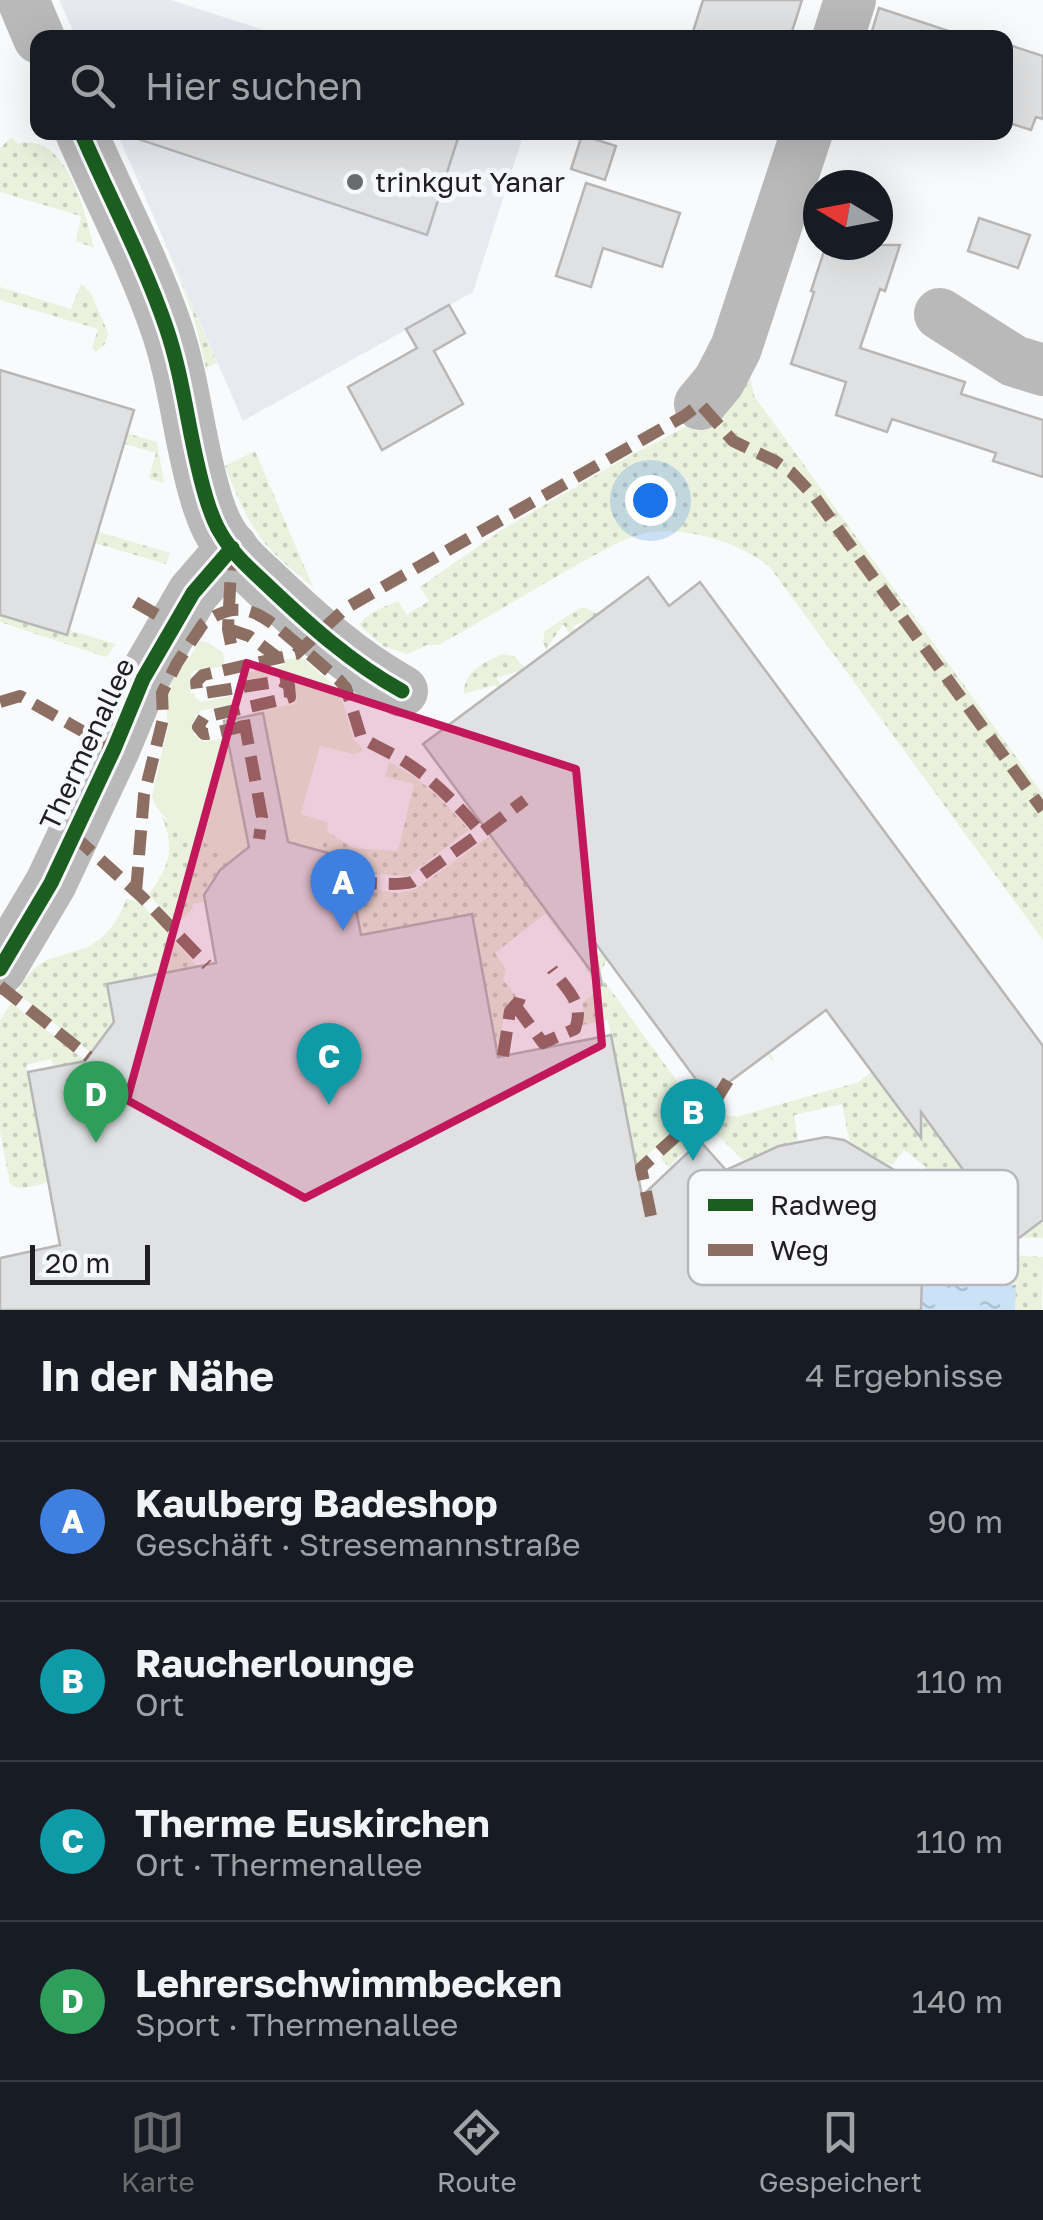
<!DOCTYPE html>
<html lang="de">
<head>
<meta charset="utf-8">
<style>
	:root { --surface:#171b24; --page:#20242c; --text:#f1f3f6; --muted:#9ea1a6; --line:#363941; --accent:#6b6c6e }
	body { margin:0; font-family:"Golos Text",sans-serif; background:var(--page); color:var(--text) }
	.compass { position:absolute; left:803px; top:170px; width:90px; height:90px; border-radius:50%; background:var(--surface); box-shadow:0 10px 40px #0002; rotate:280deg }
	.scale { position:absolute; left:30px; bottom:25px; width:120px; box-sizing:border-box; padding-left:10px; border:5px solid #1f1f21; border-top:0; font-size:28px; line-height:35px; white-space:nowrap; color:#1f1f21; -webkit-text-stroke:8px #f7f9fd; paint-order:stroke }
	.you { position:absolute; left:650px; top:500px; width:35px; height:35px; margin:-25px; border:8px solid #fff; border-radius:50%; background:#1a73e8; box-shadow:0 0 0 15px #1a73e833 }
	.badge { display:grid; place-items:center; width:65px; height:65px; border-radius:50%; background:var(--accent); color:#fff; font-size:32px; font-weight:700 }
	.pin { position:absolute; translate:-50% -82px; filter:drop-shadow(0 2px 5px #0008) }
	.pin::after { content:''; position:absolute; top:52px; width:35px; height:30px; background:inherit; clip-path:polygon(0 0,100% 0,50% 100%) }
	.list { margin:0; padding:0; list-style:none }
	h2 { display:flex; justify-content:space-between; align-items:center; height:130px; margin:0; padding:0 40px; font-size:42px }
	h2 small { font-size:32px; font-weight:400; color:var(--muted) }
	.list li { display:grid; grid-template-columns:65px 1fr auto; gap:30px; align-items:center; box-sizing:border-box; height:160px; padding:0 40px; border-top:2px solid var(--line) }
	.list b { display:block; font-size:38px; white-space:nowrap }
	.list p { margin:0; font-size:32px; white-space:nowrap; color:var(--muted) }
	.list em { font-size:32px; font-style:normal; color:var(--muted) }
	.icon { flex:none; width:55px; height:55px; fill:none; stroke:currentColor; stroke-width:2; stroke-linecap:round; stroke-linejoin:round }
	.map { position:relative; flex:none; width:1043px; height:1310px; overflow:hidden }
	.search { position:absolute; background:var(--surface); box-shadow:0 10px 40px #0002; left:30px; right:30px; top:30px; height:110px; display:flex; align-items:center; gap:25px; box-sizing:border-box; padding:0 35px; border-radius:20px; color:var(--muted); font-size:38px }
	.sheet { height:770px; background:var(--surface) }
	nav { display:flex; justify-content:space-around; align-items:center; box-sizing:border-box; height:140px; border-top:2px solid var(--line); background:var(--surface); font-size:28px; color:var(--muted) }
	nav a { display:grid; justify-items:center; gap:5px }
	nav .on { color:var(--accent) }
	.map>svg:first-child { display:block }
</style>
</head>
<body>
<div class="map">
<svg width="1043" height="1310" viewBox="0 0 1043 1310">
	<defs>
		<pattern id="grass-dots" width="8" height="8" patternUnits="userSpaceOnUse" patternTransform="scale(2.5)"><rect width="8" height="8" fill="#eaf1dd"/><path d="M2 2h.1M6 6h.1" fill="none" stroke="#c8cebd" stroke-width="1.8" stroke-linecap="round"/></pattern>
		<pattern id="water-ripples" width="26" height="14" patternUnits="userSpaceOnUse" patternTransform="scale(2.5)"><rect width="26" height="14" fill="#cbe2f6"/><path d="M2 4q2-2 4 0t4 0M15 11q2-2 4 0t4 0" fill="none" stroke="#aec1d3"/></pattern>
	</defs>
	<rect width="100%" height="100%" fill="#f8fafc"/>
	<g fill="#e7ebf1">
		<polygon points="59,0 171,0 285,37 76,37"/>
		<polygon points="117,133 524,133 473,292 243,421"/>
	</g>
	<g fill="url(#grass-dots)">
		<path d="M12 137 17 144C67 131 85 212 94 248L76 241 81 216 0 192V148Z"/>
		<polygon points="162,236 217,363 206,368 193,314"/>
		<polygon points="81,284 91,293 108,333 105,344 96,352 92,348 98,329 0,300 0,287 71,309"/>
		<path d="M747 362 754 396 1043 794V940L769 566C737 542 687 526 646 533 624 537 603 551 584 561 539 586 495 613 451 638L438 645H427L407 654 383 646 359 625C368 612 384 607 398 601L407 615 429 601 420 587 500 531 622 460 722 408Z"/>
		<polygon points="0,396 157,442 164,483 149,478 156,453 0,407"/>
		<path d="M255 451 313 587C299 575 283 563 271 550 249 527 236 495 225 466Z"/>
		<polygon points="0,503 170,553 166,564 0,515"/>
		<polygon points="580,608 587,608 601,616 572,626 650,735 1043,1220 1043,1238 986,1237 936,1250 921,1209 921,1194 916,1181 926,1167 904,1150 892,1165 880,1161 850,1144 842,1104 794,1115 798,1142 749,1160 744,1161 709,1127 669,1167 660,1158 718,1106 726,1115 736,1117 859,1082 885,1061 563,624 546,650 543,641 545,631"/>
		<polygon points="0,610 116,644 106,657 0,622"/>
		<path d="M503 654 514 656 526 669 496 678 764 1045 774 1059 772 1061 495 685 464 694C463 672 484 662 503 654Z"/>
		<path d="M389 762C425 781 442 799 469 830L411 874 406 876 360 873 350 875C346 861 332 855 319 849L328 832 353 848 398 851 414 784 385 777Z"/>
		<path d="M162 817 227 855 236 857C222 869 202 883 205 902L193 904 192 909 179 922 176 919 172 922 149 894C169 866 176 850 162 817Z"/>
		<polygon points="495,832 573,944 567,943 545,914 495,953 506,970 503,980 516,996 505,1007 498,1053 472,914 361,935 353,892 377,890 399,893 416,889"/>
		<path d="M126 899 140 902 198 967 107 984 114 1022 91 1053 17 993C22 983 28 974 36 967 49 957 64 955 80 950 103 943 119 921 126 899Z"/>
		<polygon points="605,950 613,950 599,974 698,1110 636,1165 608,1020 582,1025 583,1002 601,989 585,968 586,964"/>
		<path d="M11 1003 86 1061 54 1068 51 1059 26 1065 48 1182C36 1185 20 1192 10 1184L0 1131V1020Z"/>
		<polygon points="1010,1255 1043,1257 1042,1310 1015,1310 1015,1285 953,1284 953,1265 988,1256"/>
	</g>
	<g fill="#eaf1dd">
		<path d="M200 641 207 642 223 653 225 666 194 671 191 675 192 679 189 681 191 693H194L196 699H199L200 702 231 696 232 704 199 711V714L195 715V720L192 721 194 735 198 736 199 740H203L204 742 227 737 252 850 236 857 227 855C204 841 159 824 152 796L168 726 165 694 181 664 190 657Z"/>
		<polygon points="301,657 339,690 354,740 363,749 359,753 354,754 320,746 301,814 327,822 328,832 319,849 287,843 252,712 294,704 297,701 293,674 289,673 247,682 245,673 284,665 283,660"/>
	</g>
	<polygon fill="url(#water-ripples)" points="922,1284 1016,1285 1015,1310 921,1310"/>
	<g fill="#e0e1e2" stroke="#b7b7b8" stroke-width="2.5">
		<polygon points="703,0 802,0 790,38 691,38"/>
		<polygon points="879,8 949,31 948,38 870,38"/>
		<polygon points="1006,44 1043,56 1043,119 1036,117 1031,130 1006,122"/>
		<polygon points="136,132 460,132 427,235 135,138"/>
		<polygon points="582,135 616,146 605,180 571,169"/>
		<polygon points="586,183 680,213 662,267 603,248 591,287 556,276"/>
		<polygon points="979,218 1030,235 1018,268 968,251"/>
		<polygon points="826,245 900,245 885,291 880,289 860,348 965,382 961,394 1043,420 1043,477 993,461 996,453 892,419 887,432 836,415 846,382 791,364 814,292 811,291"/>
		<polygon points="449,305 465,333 434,351 463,404 382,450 348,387 417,348 406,329"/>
		<polygon points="0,370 134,410 67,635 0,615"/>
		<polygon points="648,577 669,606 700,582 1043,1046 1043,1220 1015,1241 921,1112 921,1138 826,1010 709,1097 593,940 602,986 423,744"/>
		<polygon points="263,713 288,842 328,853 348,867 361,935 472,914 498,1057 611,1035 642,1196 700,1141 726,1170 779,1146 826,1137 844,1140 921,1186 921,1209 947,1274 922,1277 921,1310 0,1310 0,1258 60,1245 28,1072 85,1061 114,1022 107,984 216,963 204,895 220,870 249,847 224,721"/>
	</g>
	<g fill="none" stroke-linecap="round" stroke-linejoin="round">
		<g stroke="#b9b9ba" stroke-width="52">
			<polyline points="23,0 39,38"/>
			<polyline points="838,38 850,0"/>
			<path d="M81 132C109 197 143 260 166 327 186 385 189 446 208 504 211 513 215 524 220 532 231 552 249 568 265 583 307 623 351 663 402 691"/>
			<polyline points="940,314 1014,361 1043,370"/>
			<polyline points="700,404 719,381 736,348 807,132"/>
			<polyline points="0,969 51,883 114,749 143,679 193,593 232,548"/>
		</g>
		<g stroke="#8d6e63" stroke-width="12" stroke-dasharray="25 12" stroke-linecap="butt">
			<polyline points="135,602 173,624"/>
			<polyline points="228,629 249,636 277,657"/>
			<polyline points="231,644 228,629 232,548"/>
			<polyline points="0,702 20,696 114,749"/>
			<polyline points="244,720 262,817 259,839"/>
			<polyline points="245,726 208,734 204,734 198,727 204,717 284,699 290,697 289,685 281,681 205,693 197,690 196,682 203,675 296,654 346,608 684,416 700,404 733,441 775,461 791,472 814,496 1043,810"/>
			<polyline points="73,835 143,898 207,965"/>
			<path d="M352 886C372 880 392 887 412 882L481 833"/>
			<path d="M136 892 144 795 163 719 162 693 177 663 203 624C238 597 260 612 289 637 306 651 323 666 339 680L346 688 361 737C374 746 390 752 404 761 434 780 458 805 481 833L525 800"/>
			<polyline points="0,986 89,1057"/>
			<path d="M515 1005 543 1043 575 1029C585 1003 567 990 552 969"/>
			<polyline points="503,1056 510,1011 519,1001 522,990"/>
			<polyline points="651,1216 641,1168 716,1100 729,1079"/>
		</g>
		<defs>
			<g id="cycleway">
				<path d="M81 132C109 197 143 260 166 327 186 385 189 446 208 504 211 513 215 524 220 532 231 552 249 568 265 583 307 623 351 663 402 691"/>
				<polyline points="0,969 51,883 114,749 143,679 193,593 232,548"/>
			</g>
		</defs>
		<use href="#cycleway" stroke="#f7f9fd" stroke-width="21"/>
		<use href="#cycleway" stroke="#1b5e20" stroke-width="15"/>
	</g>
	<path fill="#c2185b" fill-opacity="0.2" stroke="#c2185b" stroke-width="8" stroke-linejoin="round" d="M247 663 576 769 602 1045 305 1198 127 1100Z"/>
	<circle fill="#6b6c6e" stroke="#f7f9fd" stroke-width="4" cx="355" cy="182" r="10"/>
	<g text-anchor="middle" stroke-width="10" stroke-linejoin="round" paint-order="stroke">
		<g font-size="28" fill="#1f1f21" stroke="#f7f9fd" text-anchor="start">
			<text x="375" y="192">trinkgut Yanar</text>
		</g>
		<g font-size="28" fill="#1f1f21" stroke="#f7f9fd">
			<text transform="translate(87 744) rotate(-65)" y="10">Thermenallee</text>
		</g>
	</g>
	<rect x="688" y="1170" width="330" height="115" rx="15" fill="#f7f9fd" stroke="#b6b8bb" stroke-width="2.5"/>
	<rect x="708" y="1199" width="45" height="12" fill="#1b5e20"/>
	<rect x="708" y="1244" width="45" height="12" fill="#8d6e63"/>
	<g font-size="28" fill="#1f1f21">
		<text x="770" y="1215">Radweg</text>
		<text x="770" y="1260">Weg</text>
	</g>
</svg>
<svg class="compass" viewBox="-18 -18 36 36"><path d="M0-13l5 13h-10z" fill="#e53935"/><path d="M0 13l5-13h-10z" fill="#9ea1a6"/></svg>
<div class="scale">20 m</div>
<div class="you"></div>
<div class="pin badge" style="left:343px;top:931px;background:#3f7fe0">A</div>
<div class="pin badge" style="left:693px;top:1161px;background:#0f9aa8">B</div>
<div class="pin badge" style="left:329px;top:1105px;background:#0f9aa8">C</div>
<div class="pin badge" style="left:96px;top:1143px;background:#2e9e5b">D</div>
<div class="search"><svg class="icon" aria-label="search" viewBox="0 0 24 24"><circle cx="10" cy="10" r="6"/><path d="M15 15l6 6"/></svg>Hier suchen</div>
</div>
<section class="sheet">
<h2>In der Nähe<small>4 Ergebnisse</small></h2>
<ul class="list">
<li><span class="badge" style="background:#3f7fe0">A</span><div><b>Kaulberg Badeshop</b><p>Geschäft · Stresemannstraße</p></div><em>90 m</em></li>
<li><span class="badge" style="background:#0f9aa8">B</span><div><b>Raucherlounge</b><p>Ort</p></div><em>110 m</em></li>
<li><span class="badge" style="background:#0f9aa8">C</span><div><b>Therme Euskirchen</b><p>Ort · Thermenallee</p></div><em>110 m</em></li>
<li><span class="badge" style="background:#2e9e5b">D</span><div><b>Lehrerschwimmbecken</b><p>Sport · Thermenallee</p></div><em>140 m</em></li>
</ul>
</section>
<nav>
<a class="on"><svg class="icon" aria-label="map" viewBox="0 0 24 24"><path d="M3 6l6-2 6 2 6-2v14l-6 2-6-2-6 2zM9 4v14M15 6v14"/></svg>Karte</a>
<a><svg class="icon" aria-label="directions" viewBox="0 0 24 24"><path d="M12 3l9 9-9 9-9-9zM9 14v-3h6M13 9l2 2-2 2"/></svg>Route</a>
<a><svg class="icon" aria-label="saved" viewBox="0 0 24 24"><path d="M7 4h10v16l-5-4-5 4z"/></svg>Gespeichert</a>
</nav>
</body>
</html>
